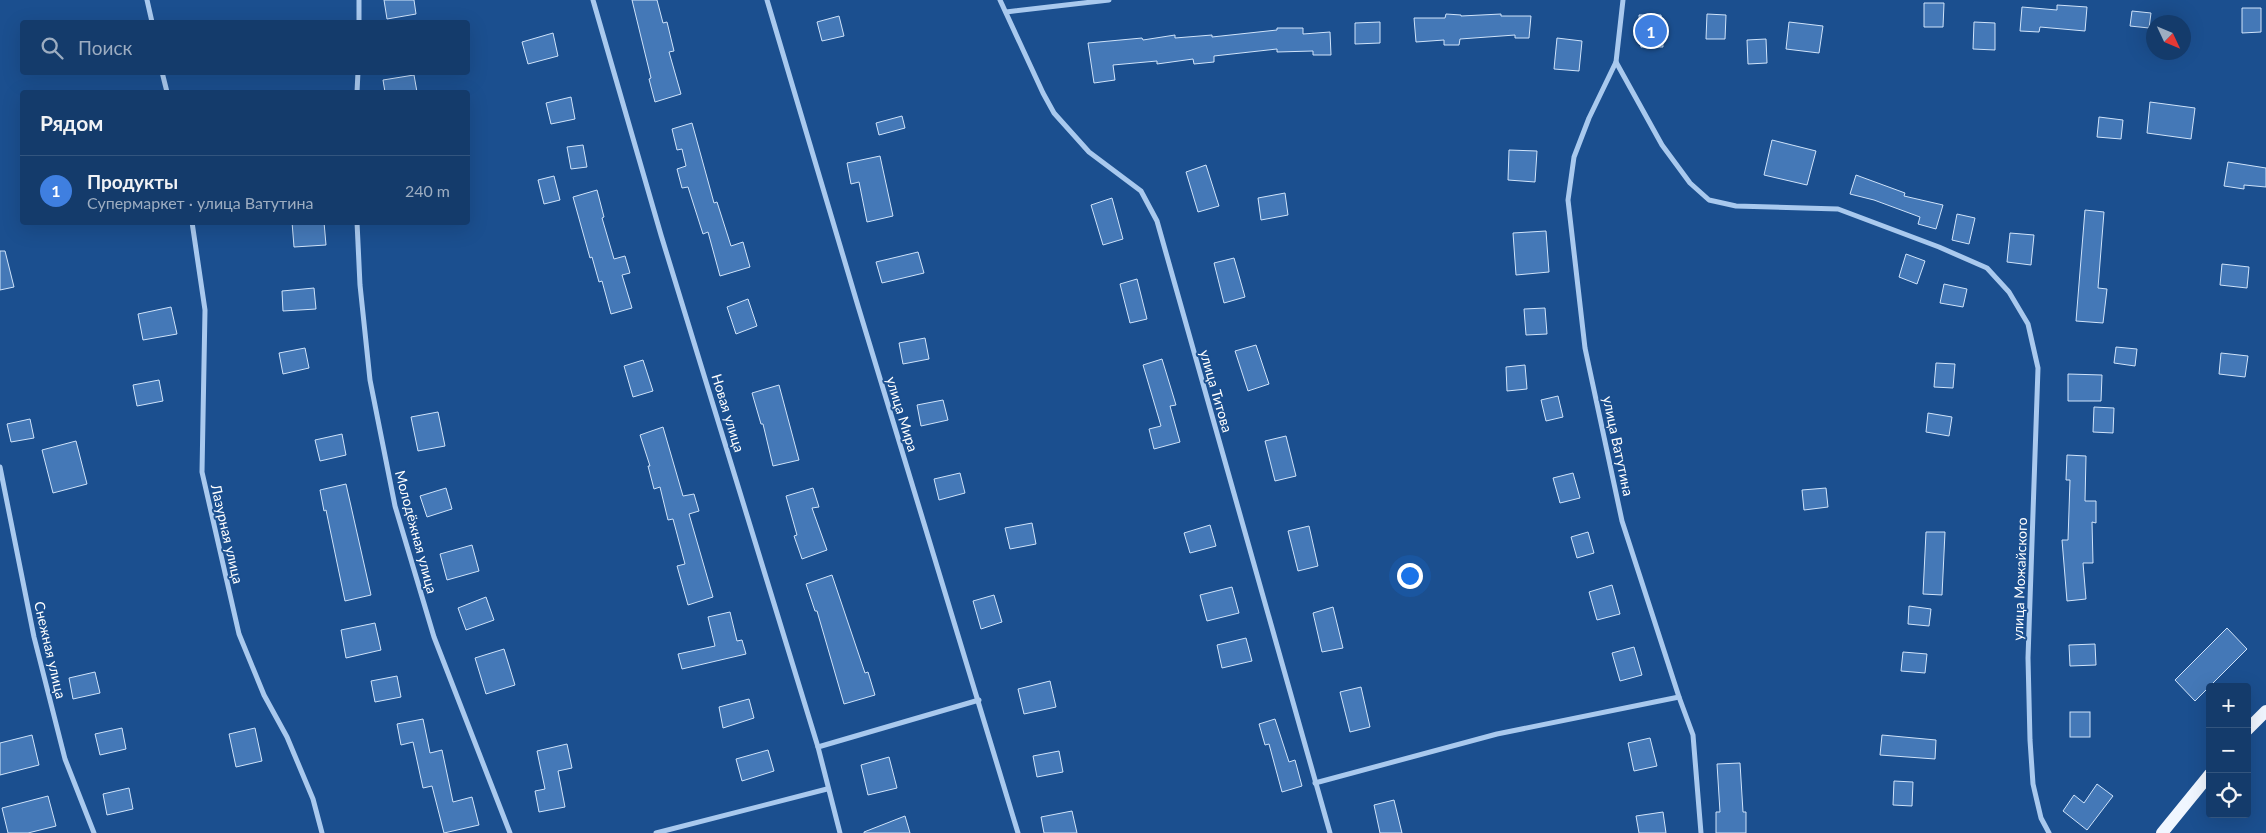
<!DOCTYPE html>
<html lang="ru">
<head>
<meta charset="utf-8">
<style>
	:root { --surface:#143b6b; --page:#214673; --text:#f1f3f6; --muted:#9dadc1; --line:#33557e; --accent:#8abfa5 }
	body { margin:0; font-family:Lato,sans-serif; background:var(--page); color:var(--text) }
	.controls { position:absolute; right:15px; bottom:15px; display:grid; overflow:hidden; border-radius:5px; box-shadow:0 5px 20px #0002 }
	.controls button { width:45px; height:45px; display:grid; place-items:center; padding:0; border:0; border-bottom:1px solid var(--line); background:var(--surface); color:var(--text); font:25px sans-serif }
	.compass { position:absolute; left:2146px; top:15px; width:45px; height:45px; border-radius:50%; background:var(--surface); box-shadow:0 5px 20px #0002; rotate:134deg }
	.you { position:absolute; left:1409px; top:575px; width:18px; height:18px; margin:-12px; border:4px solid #fff; border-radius:50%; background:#1a73e8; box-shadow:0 0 0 8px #1a73e833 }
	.badge { display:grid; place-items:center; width:32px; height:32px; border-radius:50%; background:var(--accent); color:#fff; font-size:16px; font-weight:700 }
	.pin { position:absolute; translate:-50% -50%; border:2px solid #fff; box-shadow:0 1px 5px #0006 }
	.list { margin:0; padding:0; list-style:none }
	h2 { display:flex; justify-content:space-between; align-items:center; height:65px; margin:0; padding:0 20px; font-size:21px }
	h2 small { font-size:16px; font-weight:400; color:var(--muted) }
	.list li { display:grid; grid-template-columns:32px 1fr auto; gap:15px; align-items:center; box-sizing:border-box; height:70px; padding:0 20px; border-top:1px solid var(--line) }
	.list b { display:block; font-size:19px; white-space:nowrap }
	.list p { margin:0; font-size:16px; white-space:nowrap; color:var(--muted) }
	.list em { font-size:16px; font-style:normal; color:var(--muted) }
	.icon { flex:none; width:28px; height:28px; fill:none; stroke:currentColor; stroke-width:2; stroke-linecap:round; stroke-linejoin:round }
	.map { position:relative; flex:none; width:2266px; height:833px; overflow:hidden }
	.search { position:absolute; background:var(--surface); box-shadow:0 5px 20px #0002; left:20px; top:20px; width:450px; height:55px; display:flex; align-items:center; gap:12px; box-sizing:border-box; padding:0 18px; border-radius:5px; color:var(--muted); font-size:19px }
	.panel { position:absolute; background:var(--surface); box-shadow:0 5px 20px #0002; left:20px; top:90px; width:450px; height:135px; border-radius:5px }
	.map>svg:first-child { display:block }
</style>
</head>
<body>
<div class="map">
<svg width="2266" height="833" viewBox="0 0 2266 833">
	<rect width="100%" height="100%" fill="#1b4f8f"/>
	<g fill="#4478b7" stroke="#cfe3fa">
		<polygon points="384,0 414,0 416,14 387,19"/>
		<polygon points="632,0 657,0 663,23 667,22 674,51 669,52 681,94 655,102 649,79 651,78"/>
		<polygon points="1924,3 1944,3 1943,27 1924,27"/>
		<polygon points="2057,5 2087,7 2085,31 2040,27 2039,32 2020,31 2022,7 2057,10"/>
		<polygon points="2242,8 2261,8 2261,32 2242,33"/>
		<polygon points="2132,11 2151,13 2149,28 2130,26"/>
		<polygon points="1446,14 1461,15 1461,16 1501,14 1501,16 1531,16 1529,38 1515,38 1515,35 1460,39 1459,45 1444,45 1444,40 1416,42 1414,18 1445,18"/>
		<polygon points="1707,14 1726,15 1725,39 1706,39"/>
		<polygon points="1639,15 1661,15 1663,47 1641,47"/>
		<polygon points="839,16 844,36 822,41 817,22"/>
		<polygon points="1380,22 1380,43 1355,44 1355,23"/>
		<polygon points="1789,22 1823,26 1819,53 1786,49"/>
		<polygon points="1974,22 1995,23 1995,50 1973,49"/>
		<polygon points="1277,28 1303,28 1303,34 1330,32 1331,55 1313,55 1313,51 1277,52 1277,49 1214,56 1214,62 1194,64 1193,59 1157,64 1157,61 1113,65 1115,80 1094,83 1088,43 1142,38 1143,40 1175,35 1175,38 1212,35 1212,37 1277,30"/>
		<polygon points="553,33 558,56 528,64 522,42"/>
		<polygon points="1557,38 1582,41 1579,71 1554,69"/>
		<polygon points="1766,39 1767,63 1748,64 1747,40"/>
		<polygon points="414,75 417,92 385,92 383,80"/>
		<polygon points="571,97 575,119 551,124 546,103"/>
		<polygon points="2150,102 2195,108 2191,139 2147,133"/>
		<polygon points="902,116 905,128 879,135 876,123"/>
		<polygon points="2099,117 2123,120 2121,139 2097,137"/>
		<polygon points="692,123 714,203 717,202 731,246 743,242 750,267 720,276 708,232 703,234 688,187 682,188 677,169 686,166 682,149 677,150 672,129"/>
		<polygon points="1772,140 1816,151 1807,185 1764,175"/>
		<polygon points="583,145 587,167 571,169 567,147"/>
		<polygon points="1509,150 1537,151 1535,182 1508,180"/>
		<polygon points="880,156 893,216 867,222 859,182 851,184 847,163"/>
		<polygon points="2228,162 2266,168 2266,187 2244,185 2244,189 2224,186"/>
		<polygon points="1206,165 1219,206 1198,212 1186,172"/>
		<polygon points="1856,175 1905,193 1904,196 1943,205 1936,229 1918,224 1920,217 1874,200 1850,194"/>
		<polygon points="554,176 560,200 544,204 538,180"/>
		<polygon points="597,190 604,217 602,218 614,259 625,256 630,273 622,275 632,308 611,314 602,281 599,282 592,257 590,258 573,197"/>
		<polygon points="1285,193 1288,215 1261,220 1258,198"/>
		<polygon points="1112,198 1123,239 1103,245 1091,205"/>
		<polygon points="2085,210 2104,212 2098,288 2107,289 2103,323 2076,321"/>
		<polygon points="1957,214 1975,218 1969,244 1952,240"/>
		<polygon points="292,222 324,222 326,245 294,247"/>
		<polygon points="1546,231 1549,272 1516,275 1513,233"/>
		<polygon points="2010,233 2034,235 2031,265 2007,262"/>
		<polygon points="0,251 5,251 14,287 0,290"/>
		<polygon points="918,252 924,273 882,283 876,262"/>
		<polygon points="1906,254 1925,261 1917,284 1899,277"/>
		<polygon points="1234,258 1245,297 1224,303 1214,263"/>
		<polygon points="2222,264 2249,267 2247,288 2220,285"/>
		<polygon points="1137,279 1147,319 1130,323 1120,284"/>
		<polygon points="1944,284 1967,289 1963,307 1940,303"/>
		<polygon points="314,288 316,309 283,311 282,291"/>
		<polygon points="748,299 757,326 736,334 727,307"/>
		<polygon points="171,307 177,334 143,340 138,314"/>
		<polygon points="1545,308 1547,334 1526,335 1524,309"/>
		<polygon points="925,338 929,359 903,364 899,343"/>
		<polygon points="1256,345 1269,384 1248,391 1235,351"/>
		<polygon points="2116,347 2137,349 2135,366 2114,363"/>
		<polygon points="305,348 309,368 283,374 279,353"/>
		<polygon points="2221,353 2248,356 2245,377 2219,374"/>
		<polygon points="1162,359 1176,405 1170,406 1180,442 1154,449 1149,429 1161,426 1143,365"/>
		<polygon points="643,360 653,391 633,397 624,366"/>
		<polygon points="1936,363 1955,364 1953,388 1934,387"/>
		<polygon points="1525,365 1527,389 1507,391 1506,367"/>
		<polygon points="2068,374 2102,375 2101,401 2068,401"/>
		<polygon points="159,380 163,401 137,406 133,385"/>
		<polygon points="779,385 799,460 773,466 763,424 761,424 752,393"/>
		<polygon points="1558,396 1563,417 1546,421 1541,400"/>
		<polygon points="943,400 948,420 921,426 917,405"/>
		<polygon points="2094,407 2114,408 2113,433 2093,432"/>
		<polygon points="438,412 445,446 418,451 411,417"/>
		<polygon points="1928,413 1952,417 1949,436 1926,432"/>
		<polygon points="30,419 34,438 11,442 7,424"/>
		<polygon points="663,427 683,496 694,494 699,511 689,514 713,597 688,605 677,566 685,564 673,519 668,520 660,487 654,489 648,466 650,466 640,435"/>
		<polygon points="342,434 346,455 320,461 315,440"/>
		<polygon points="1286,436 1296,476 1275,481 1265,441"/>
		<polygon points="76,441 87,484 53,493 42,450"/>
		<polygon points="2067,455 2086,456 2085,501 2096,501 2096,523 2092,522 2093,563 2083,563 2086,599 2067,601 2062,540 2068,540 2070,480 2066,480"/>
		<polygon points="960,473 965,493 939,500 934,479"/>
		<polygon points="1573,473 1580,498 1560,503 1553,478"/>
		<polygon points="346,484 371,595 345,601 326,510 324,511 320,490"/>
		<polygon points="446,488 452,509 427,517 420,496"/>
		<polygon points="813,488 819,507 812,508 827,550 802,559 794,536 797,535 786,496"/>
		<polygon points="1826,488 1828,507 1804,510 1802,490"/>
		<polygon points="1032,523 1036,544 1010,549 1005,528"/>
		<polygon points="1210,525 1216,546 1190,553 1184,533"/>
		<polygon points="1309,526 1318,566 1298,571 1288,531"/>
		<polygon points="1588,532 1594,553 1577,558 1571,537"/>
		<polygon points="1926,532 1945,532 1942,595 1923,594"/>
		<polygon points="472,545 479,571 447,580 440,554"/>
		<polygon points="832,575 865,673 868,672 875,695 844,704 817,611 815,611 806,584"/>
		<polygon points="1612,585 1620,614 1597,620 1589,592"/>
		<polygon points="1232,587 1239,613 1207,621 1200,595"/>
		<polygon points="994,595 1002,622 981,629 973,601"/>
		<polygon points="486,597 494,620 466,630 458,608"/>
		<polygon points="1909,606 1931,609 1929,626 1908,624"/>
		<polygon points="1333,607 1343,648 1322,652 1313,613"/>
		<polygon points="730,612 737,641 742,640 746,654 682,669 678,654 715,646 708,617"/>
		<polygon points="375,623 381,650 346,658 341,630"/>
		<polygon points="2227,628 2247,649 2195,701 2175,680"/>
		<polygon points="1246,638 1252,661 1222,668 1217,645"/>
		<polygon points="2095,644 2096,665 2070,666 2069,645"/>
		<polygon points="1634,647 1642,675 1620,681 1612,653"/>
		<polygon points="504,649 515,685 486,694 475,658"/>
		<polygon points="1903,652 1927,654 1925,673 1901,671"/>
		<polygon points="95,672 100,693 73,699 69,678"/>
		<polygon points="397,676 401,697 375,702 371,681"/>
		<polygon points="1050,681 1056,707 1024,714 1018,689"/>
		<polygon points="1361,687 1370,727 1350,732 1340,692"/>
		<polygon points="749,699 754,718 723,728 719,707"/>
		<rect x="2070" y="712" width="20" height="25"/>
		<polygon points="423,719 430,753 442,750 453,802 472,797 479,825 444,833 432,786 423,788 413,742 401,745 397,724"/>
		<polygon points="1275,719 1289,762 1295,760 1302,786 1282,792 1269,744 1265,745 1259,724"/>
		<polygon points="122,728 126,749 100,755 95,734"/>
		<polygon points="255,728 262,761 236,767 229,734"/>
		<polygon points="32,735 39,765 0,775 0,743"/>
		<polygon points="1882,735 1936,740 1935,759 1880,755"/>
		<polygon points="1650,738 1657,766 1634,771 1628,743"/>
		<polygon points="567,744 572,768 558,771 565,807 539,812 535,791 545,789 537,751"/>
		<polygon points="768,750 774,771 742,781 736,759"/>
		<polygon points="1059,751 1063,772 1037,777 1033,756"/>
		<polygon points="889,757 897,788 868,795 861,765"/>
		<polygon points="1740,763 1743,812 1746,812 1746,833 1716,833 1716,812 1720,812 1717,764"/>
		<polygon points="1894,781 1913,782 1912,806 1893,805"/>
		<polygon points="2097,784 2113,796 2087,830 2063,811 2074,795 2084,803"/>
		<polygon points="129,788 133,809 107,815 103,794"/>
		<polygon points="48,796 56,826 28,833 8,833 2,808"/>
		<polygon points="1394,800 1402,833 1380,833 1374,805"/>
		<polygon points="1072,811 1077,833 1044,833 1041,817"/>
		<polygon points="1663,812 1666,833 1639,833 1636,816"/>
		<polygon points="905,816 910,833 864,833 864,832"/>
	</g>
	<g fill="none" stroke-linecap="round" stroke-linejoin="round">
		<g stroke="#a9c9ee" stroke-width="5">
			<polyline points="147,0 152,22"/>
			<polyline points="593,0 661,235 818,747 840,833"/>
			<polyline points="767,0 858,306 1018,833"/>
			<polyline points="1000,0 1043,93 1054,113 1089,152 1141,191 1157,221 1330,833"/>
			<polyline points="1623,0 1616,62 1662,145 1690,183 1709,200 1736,206 1838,209 1939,247 1987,268 2009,292 2028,324 2038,368 2028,658 2030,740 2033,784 2041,818 2049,833"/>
			<polyline points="1006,12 1109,0"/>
			<polyline points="359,22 359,0"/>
			<polyline points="1616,62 1589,118 1574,157 1568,200 1585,348 1622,521 1679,697 1693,735 1701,833"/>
			<polyline points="162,72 167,92"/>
			<polyline points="357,92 358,72"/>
			<polyline points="192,222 205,310 202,472 239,634 264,695 287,737 313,799 322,833"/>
			<polyline points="357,222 360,285 370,380 395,506 434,637 510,833"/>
			<polyline points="0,467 34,637 65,759 94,833"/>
			<polyline points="818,747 979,700"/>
			<polyline points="1315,783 1497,734 1679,697"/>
			<polyline points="656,833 827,789"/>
		</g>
		<g stroke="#f0f6ff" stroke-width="12">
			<polyline points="2247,730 2266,711"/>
			<polyline points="2162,833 2210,774"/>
		</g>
	</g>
	<g text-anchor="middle" stroke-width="4" stroke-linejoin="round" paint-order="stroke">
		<g font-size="14" fill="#fff" stroke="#1b4f8f">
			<text transform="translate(1216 391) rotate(74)" y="5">улица Титова</text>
			<text transform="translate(728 413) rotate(73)" y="5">Новая улица</text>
			<text transform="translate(902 414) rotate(73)" y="5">улица Мира</text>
			<text transform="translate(1618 446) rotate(78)" y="5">улица Ватутина</text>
			<text transform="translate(416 532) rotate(75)" y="5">Молодёжная улица</text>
			<text transform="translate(227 534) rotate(77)" y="5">Лазурная улица</text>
			<text transform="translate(2020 579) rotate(-88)" y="5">улица Можайского</text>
			<text transform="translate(50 650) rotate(77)" y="5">Снежная улица</text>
		</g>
	</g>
</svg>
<div class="controls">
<button>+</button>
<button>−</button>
<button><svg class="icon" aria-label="locate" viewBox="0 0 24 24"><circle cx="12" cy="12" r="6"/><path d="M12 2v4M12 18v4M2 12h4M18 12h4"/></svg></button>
</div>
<svg class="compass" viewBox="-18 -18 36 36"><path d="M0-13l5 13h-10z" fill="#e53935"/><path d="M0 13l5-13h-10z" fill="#9dadc1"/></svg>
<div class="you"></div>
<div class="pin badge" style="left:1651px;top:31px;background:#3f7fe0">1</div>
<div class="search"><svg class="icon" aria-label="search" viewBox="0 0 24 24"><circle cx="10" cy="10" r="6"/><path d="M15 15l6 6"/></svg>Поиск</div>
<section class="panel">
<h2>Рядом<small></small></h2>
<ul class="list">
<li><span class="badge" style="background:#3f7fe0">1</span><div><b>Продукты</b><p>Супермаркет · улица Ватутина</p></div><em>240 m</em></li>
</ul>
</section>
</div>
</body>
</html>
